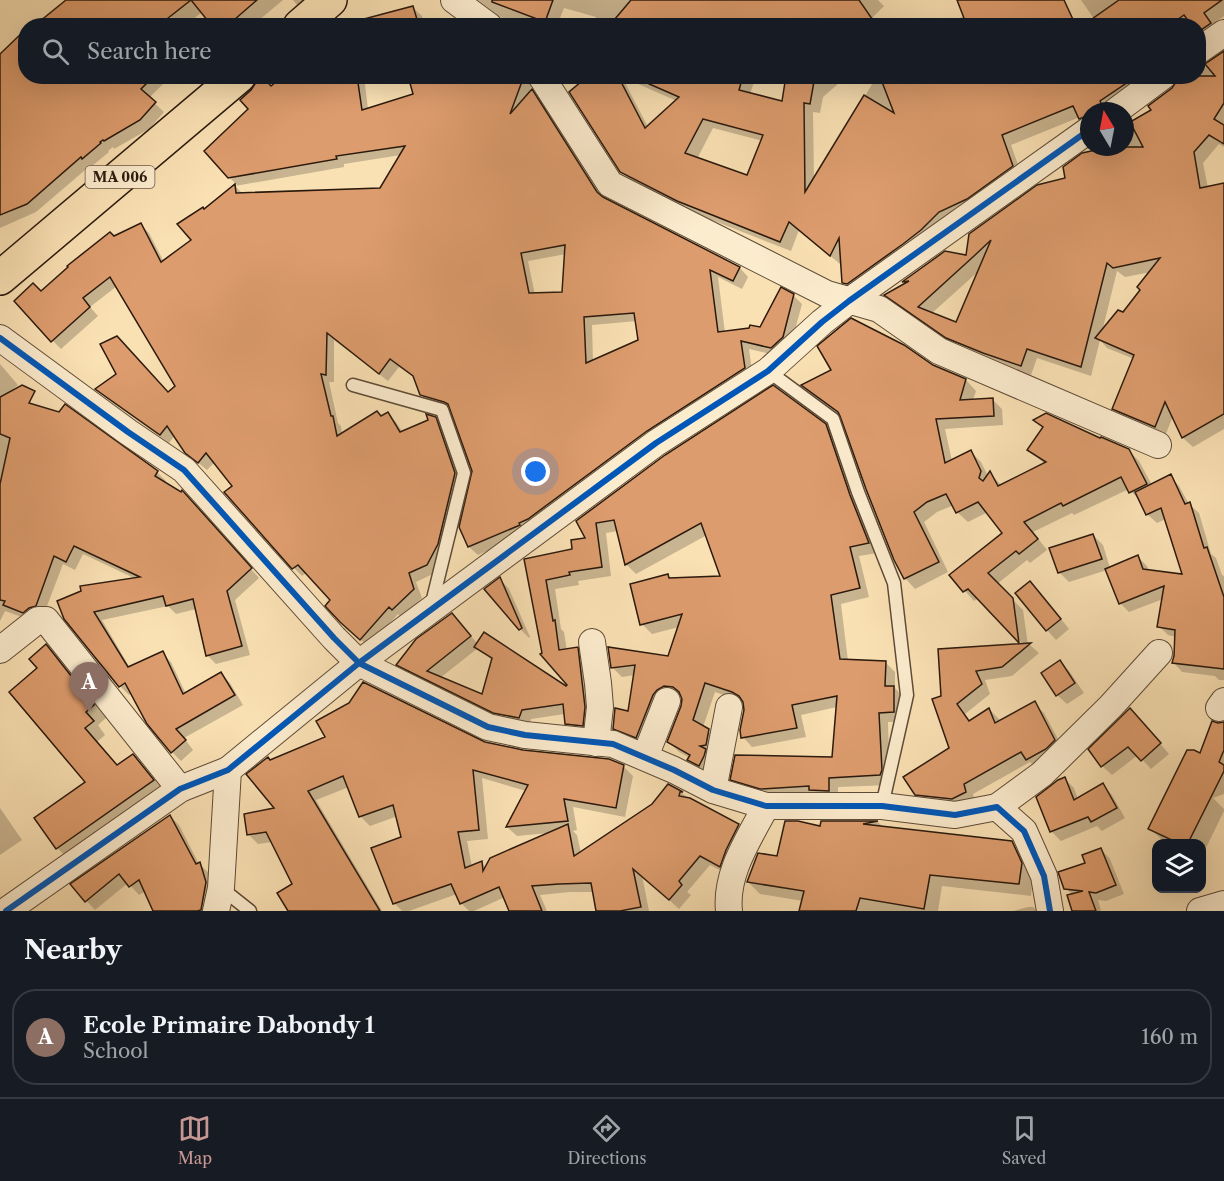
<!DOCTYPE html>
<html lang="en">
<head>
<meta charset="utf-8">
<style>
	:root { --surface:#171b24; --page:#20242c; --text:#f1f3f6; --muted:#9ea1a6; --line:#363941; --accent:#c59692 }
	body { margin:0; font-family:"Libre Caslon Text",serif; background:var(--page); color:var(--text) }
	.controls { position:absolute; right:18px; bottom:18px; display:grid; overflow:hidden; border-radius:12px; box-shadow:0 6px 24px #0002 }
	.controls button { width:54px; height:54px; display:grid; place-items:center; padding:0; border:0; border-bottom:2px solid var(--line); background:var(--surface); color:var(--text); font:30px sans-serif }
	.compass { position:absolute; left:1080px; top:102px; width:54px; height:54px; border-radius:50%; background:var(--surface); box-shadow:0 6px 24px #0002; rotate:350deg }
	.you { position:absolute; left:536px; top:472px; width:21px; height:21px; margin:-15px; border:4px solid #fff; border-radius:50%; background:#1a73e8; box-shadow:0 0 0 9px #1a73e833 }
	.badge { display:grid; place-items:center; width:39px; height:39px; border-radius:50%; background:var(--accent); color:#fff; font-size:20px; font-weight:700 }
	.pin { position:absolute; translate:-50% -50px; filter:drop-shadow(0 2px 3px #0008) }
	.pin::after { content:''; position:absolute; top:32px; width:21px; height:18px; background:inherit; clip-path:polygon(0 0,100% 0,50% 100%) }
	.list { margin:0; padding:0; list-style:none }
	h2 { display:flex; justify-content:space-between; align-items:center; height:78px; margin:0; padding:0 24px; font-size:26px }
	h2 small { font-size:20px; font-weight:400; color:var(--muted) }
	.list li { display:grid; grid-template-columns:39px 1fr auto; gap:18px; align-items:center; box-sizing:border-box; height:96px; margin:0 12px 12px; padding:0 12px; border:2px solid var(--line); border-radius:24px }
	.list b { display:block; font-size:22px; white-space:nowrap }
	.list p { margin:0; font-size:20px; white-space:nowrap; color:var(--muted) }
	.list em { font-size:20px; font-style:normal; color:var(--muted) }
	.icon { flex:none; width:33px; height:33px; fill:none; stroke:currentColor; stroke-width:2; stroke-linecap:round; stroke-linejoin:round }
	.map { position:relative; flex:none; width:1224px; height:911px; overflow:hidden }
	.search { position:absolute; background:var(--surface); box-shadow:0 6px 24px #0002; left:18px; right:18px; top:18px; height:66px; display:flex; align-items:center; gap:15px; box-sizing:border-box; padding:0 21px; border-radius:24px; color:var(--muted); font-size:22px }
	.sheet { height:186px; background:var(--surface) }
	nav { display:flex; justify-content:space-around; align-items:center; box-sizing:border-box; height:84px; border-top:2px solid var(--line); background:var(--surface); font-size:16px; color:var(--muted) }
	nav a { display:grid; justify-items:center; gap:3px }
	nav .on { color:var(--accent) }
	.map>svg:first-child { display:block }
</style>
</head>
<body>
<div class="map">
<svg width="1224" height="911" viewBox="0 0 1224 911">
	<rect width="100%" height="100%" fill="#fae1b4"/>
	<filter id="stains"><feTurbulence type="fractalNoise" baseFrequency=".00333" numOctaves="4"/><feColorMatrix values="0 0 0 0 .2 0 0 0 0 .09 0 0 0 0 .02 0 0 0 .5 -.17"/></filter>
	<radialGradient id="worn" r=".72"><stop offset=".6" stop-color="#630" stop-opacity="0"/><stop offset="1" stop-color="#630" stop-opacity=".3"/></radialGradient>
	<g fill="#0003" fill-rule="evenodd">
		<polygon points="160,0 283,0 252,26 214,26 202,12 185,26 179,26 170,16"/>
		<polygon points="293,0 305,0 298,6"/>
		<polygon points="478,0 878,0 884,6 873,17 879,26 589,26 596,17 564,8 557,26 541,26 529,21 526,26 512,26"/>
		<polygon points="959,0 1057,0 1069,26 937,26 965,16"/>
		<polygon points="1081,0 1224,0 1224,16 1213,24 1220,34 1198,49 1198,26 1099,26"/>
		<polygon points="413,8 422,16 424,26 361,26 383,13 385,15"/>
		<polygon points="345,20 351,26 338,26"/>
		<polygon points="26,30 26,76 171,76 149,98 164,112 149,129 114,149 113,147 108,151 109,152 92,166 91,165 36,212 0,228 0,56 21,36 20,34"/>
		<path d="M1224 53V147L1219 144 1203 163 1208 188 1224 184V429L1193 447 1183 438 1173 416 1165 436 1124 419 1114 409 1134 359 1107 348 1100 340 1091 376 1037 358 1031 375 987 360 958 347 896 305 887 295 907 284 904 282 945 253 967 257 1067 179 1099 151 1096 147H1125V127L1153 111 1198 76V67L1207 65ZM981 269 957 324 931 314ZM1117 271 1125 277 1151 272 1142 290 1124 314 1102 332Z"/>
		<path d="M285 76H364L368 109 415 95 409 76H535L530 90 540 99 603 199 740 268 748 277 742 289 718 277 725 333 761 329 793 295 802 304 791 345 780 356 749 349 753 377 527 533 478 555 469 547 473 471 451 409 430 403 421 394 416 378 399 367 388 381 334 340V382H329L338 423 341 426 342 434 388 414 396 422 403 433 435 418 444 427 463 483 435 573 416 582 422 598 401 618 398 614 369 647 350 630 332 600 307 572 302 576 294 568 234 486 215 462 207 470 196 461 175 435 169 443 106 398 98 390 168 393 177 387 117 286 90 307 98 316 61 349 53 341 41 293 114 238 140 224 149 233 164 262 194 241 204 211 237 185 229 177ZM401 155 381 190 243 194 235 186 344 167V164ZM566 254 563 294 535 295 528 261ZM637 321 639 341 593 361 592 325Z"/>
		<path d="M591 76H756L750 94 783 102 813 76 825 78 823 76H847L823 97 820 113 813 112 814 180 874 81 871 76H1160L1110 111H1089V127L1080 117 1011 145 1022 176 853 292 843 282 842 261 840 264 799 230 791 251 689 211 632 182 622 172ZM622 77 677 101 648 127ZM713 128 763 141 748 177 697 159Z"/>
		<polygon points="0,364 18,385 0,400"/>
		<polygon points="932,366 966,380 976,391 973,400 992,399 1002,409 1003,425 945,429 952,461 971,452 981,462 988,476 990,473 1001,485 1045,464 1029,450 1044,429 1035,421 1128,450 1139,461 1152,485 1170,476 1179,486 1189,504 1199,513 1211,554 1216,558 1222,575 1224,576 1224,680 1219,680 1215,676 1182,672 1173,662 1176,637 1168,635 1159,626 1163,599 1129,612 1120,603 1107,570 1069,582 1059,572 1093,535 1103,545 1110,568 1138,557 1147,566 1149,571 1184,576 1166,519 1157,523 1147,514 1141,502 1129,489 1074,515 1072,513 1033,532 1047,550 1030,563 1027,560 997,584 1023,610 1028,645 1030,645 1039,653 1012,676 985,680 990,694 965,714 971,722 989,709 999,719 1000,722 1034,703 1044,713 1064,750 1036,768 1030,762 973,794 975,801 926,804 916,794 951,749 942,697 939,650 1024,645 979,598 974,601 951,575 1004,533 988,512 968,522 957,512 954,505 937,512 924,522 948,572 915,589 905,578 842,417 813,395 803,385"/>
		<polygon points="65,406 157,472 166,481 164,483 191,501 259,578 235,600 250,655 216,664 207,655 196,609 176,614 168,606 102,620 130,668 162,653 171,662 186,694 221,674 230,683 243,705 184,738 193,750 181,761 172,752 132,693 129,695 120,686 65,618 136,579 83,554 75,570 63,564 44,614 33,621 5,611 0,621 0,433 60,414"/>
		<path d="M825 425 836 436 878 553 859 556 869 597 841 604 848 661 885 662 895 672V688L903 697V722H888L890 785 838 787V800L771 798 742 789 732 779 833 759 837 707 801 715 806 737 752 747 743 737 745 710 744 702 715 692 703 727 708 731 719 741 709 775 698 769 689 760 690 758 679 752 669 742 682 707V696H675L646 747 624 738 614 728 629 713 635 675 622 677 612 667 669 658 679 627 652 634 642 624 667 576 671 579 722 577 707 535 636 574 626 564 618 531 606 533 611 576 578 581 579 585 555 589 561 629 564 632 567 651 577 649 587 659 592 735 576 733 566 723 565 714 531 719 529 727 504 722 408 674 398 665 452 615 478 644 566 688 569 685 526 560 574 550 588 539 578 522ZM478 648 493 661 483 696 440 678Z"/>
		<polygon points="500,579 509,589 530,637 529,638 520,629"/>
		<polygon points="1030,583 1040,592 1069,629 1056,640 1047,630"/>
		<polygon points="46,646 59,659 106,718 98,725 105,735 97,742 118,767 133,756 146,769 165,793 70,860 57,848 88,783 39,669"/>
		<polygon points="1060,662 1069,671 1084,693 1067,704 1057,695"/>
		<polygon points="1139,719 1169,754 1151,769 1138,755 1112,775 1102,766"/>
		<polygon points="1224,723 1224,794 1213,798 1224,809 1224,811 1202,856 1202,844 1166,844 1150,828 1200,755"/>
		<path d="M484 743 523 751 623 766 633 776 625 817 573 807 577 830 573 831 577 835 581 853 653 805 668 786 682 793 689 799 738 825 748 835 729 875 710 865 687 892 691 895 679 909 642 875 649 911H598L594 892H570L540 895 547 911H511L505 897 474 911H469L461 903 457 894 409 911H402L394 903 403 837 398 816 370 826 361 817 349 787 316 800 382 911H290L294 884 272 842 258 844 249 835 277 809 270 762ZM482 778 526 791 507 827 517 836 549 833 486 868 482 863 472 867 467 841 488 839Z"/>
		<polygon points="1065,779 1074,788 1078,799 1103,785 1112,795 1125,818 1102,831 1097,826 1061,841 1051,831"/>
		<polygon points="0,808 22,840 0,855"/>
		<polygon points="170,816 179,825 199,864 209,873 215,892 211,911 154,911 146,891 139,895 128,883 95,910 72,885"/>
		<polygon points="822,822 878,822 884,828 1011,842 1024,855 1033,876 1031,896 942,886 938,911 801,911 803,901 760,894 748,882 779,857 822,828"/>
		<polygon points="1101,849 1110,859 1124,894 1106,901 1098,900 1101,911 1074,911 1073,895 1066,888"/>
		<polygon points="1028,907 1033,907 1037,911 1013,911"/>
	</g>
	<g fill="#dd9c6d" stroke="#2a190d" stroke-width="1.5" fill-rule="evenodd">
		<polygon points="66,0 257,0 227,26 212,26 191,0 158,26 34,26"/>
		<polygon points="492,0 553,0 545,22 492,2"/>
		<polygon points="631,0 859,0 877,26 609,26"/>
		<polygon points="957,0 1064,0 1076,26 967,26"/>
		<polygon points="1119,0 1222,0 1204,13 1211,23 1198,32 1198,26 1192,26 1184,15 1168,26 1082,26"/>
		<polygon points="413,6 419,26 361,26 360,20"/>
		<polygon points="26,29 26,76 154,76 141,89 156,102 140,120 104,141 103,140 100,142 101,143 82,159 81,157 27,204 0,215 0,54"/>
		<path d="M1224 51V103L1214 119 1224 125V144L1209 135 1194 152 1200 188 1224 183V414L1182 438 1165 402 1155 427 1112 409 1134 355 1095 338 1118 310 1123 312 1140 290 1137 287 1160 258 1113 268 1107 263 1081 367 1027 349 1021 366 983 353 946 338 884 295 909 281 902 282 945 251 966 255 969 234 1037 185 1065 178 1063 167 1082 153 1096 150 1094 147H1143L1130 122 1151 110 1148 106 1172 88 1176 82 1178 76H1215L1205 64ZM991 240 956 322 918 307 974 256Z"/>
		<path d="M262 76 271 86 283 76H357L362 110 413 94 408 76H524L510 114 532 89 597 192 603 197 740 267 733 281 710 270 718 332 749 328 750 325 760 327 781 287 794 294 783 337 771 348 741 341 745 368 647 431 528 519 519 523 520 525 468 547 459 527 472 471 448 404 444 402 420 395 413 376 390 359 379 374 327 333 326 375 321 374 331 416H333L337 436 377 411 381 416 388 412 400 432 428 420 426 414 436 417 455 473 438 544 427 565 409 573 414 589 392 610 389 607 360 640 340 622 325 606 330 600 298 565 292 569 224 492 232 486 206 453 198 463 185 453 167 426 160 435 95 389 116 374 100 344 117 336 168 392 175 386 110 277 83 298 90 307 51 342 14 301 33 283 41 291 68 267 67 266 110 232 114 236 141 223 161 262 191 240 177 224 203 207 204 209 235 184 236 193 380 188 405 146 336 156 337 159 228 178 204 151 248 109 240 100 251 90 257 81ZM565 245 562 292 529 293 521 253ZM634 313 638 340 586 363 584 317Z"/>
		<path d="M588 76H618L645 128 679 97 631 76H743L739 90 782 101 786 76H815L810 104 804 103 805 192 864 95 894 113 882 82 896 76H1137L1100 101 1102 105V109L1098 111H1089V115L1079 119 1073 106 1002 135 1013 166 967 199 939 212 921 230 903 244 847 284 842 283 839 238 830 256 789 222 780 242 677 201 620 172 569 92ZM703 119 763 135 747 175 685 153Z"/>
		<polygon points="851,318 904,345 933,365 966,379 960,400 993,398 994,416 936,419 945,463 971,450 981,471 979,478 983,481 990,471 998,486 1046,462 1027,450 1043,427 1033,420 1046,413 1100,438 1101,437 1129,449 1147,484 1129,493 1121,477 1063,506 1061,503 1024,522 1038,539 1019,554 1016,551 988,573 1013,598 1019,643 968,589 963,592 949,575 1002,533 978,502 956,513 946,494 927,502 914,512 939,562 904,579 894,560 866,489 840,416 838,412 801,385 831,370 817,346"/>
		<polygon points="22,385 35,391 29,403 59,412 65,404 158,471 155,476 181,492 182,490 252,568 227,591 242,646 206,656 193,599 166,606 163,596 94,612 128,667 163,651 183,694 221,672 235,695 176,729 186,740 171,753 147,724 125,683 119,687 64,619 57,601 81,591 80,586 140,577 74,546 66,562 54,556 36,606 29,608 23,613 3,605 5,601 0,600 0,484 10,438 0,434 0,397"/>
		<polygon points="773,385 826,424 850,495 869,543 850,547 860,588 831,595 840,659 886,661 885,686 894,686 894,712 879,713 882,770 880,775 829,778 829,791 809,790 809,786 760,789 730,780 735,755 832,757 837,696 792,705 797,728 741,738 740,730 744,710 743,702 739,696 732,692 705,683 693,720 709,729 706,745 700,746 706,749 704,756 699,766 687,760 690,755 667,742 681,706 682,699 679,692 673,687 664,686 657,690 653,695 636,738 613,729 615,708 628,711 635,665 611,668 608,647 668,656 682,614 640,625 630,584 668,574 669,578 720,576 701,523 625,565 614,520 596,523 602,567 569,572 570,575 546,580 553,621 555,620 559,650 578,647 585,707 583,726 565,724 563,704 522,710 519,718 493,713 396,665 416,639 452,613 471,636 427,671 482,694 492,658 474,647 484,632 566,686 567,685 540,654 542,653 524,559 572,549 571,540 585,538 576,521 665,455"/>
		<polygon points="1171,474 1185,504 1190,502 1204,548 1207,547 1224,597 1224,669 1172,663 1174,656 1175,630 1157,627 1164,586 1119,604 1105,569 1138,555 1143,569 1182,574 1161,508 1146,515 1135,492"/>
		<polygon points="1093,534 1102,559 1058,573 1049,548"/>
		<polygon points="500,577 522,628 519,630 484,589"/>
		<polygon points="1030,581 1061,619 1046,631 1015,593"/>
		<polygon points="1031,643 1002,667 976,671 982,684 957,704 969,721 989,708 995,723 1035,701 1055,740 1046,749 1026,760 1021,752 964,784 966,792 952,799 915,795 903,777 949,748 932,699 941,696 938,649"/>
		<polygon points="46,644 94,705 86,712 94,721 85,728 117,765 133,754 154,780 56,849 34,818 85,782 9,692 37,668 29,659"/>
		<polygon points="1060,660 1075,683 1056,696 1041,673"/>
		<polygon points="363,682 485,742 523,750 609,759 624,765 616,808 564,799 568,821 506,827 528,785 473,770 479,830 458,832 465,868 482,861 483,871 490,858 568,824 574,856 652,804 668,784 683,792 680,792 679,796 690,798 739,824 726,850 720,867 700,856 679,881 682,885 669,900 633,869 641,907 620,911 596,911 591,883 559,884 532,886 542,911 509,911 499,887 460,904 451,884 393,904 371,848 401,837 393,805 359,817 343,776 308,791 380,911 288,911 277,893 292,884 266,832 247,835 244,814 274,808 246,774 268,757 270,760 325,737 316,721 349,703"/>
		<polygon points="1130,708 1161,743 1141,761 1128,747 1101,767 1088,749"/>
		<polygon points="1212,721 1218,723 1224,722 1224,750 1219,762 1224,765 1224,771 1188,843 1178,843 1148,829 1187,750 1194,750 1200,753"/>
		<polygon points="1065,777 1074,800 1103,783 1117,808 1091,822 1088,817 1050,832 1036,797 1058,780"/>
		<polygon points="170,815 196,864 200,862 206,882 201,910 197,911 153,911 139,880 129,887 119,874 85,902 70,884"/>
		<polygon points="785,821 798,821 820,826 821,821 878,821 863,824 1012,841 1022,863 1019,884 930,875 924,909 860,898 856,911 799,911 804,891 747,882 758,853 777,856"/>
		<polygon points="1101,848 1116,885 1096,893 1089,892 1096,911 1072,911 1067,895 1083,891 1064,889 1058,872 1085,863 1082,855"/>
	</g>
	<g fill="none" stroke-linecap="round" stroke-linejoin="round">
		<defs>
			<g id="service">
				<polyline points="768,371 833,419 858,492 894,583 907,695 882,806"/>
				<polyline points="353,385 442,410 464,473 431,607"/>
				<polyline points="221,888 250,911"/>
			</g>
			<g id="minor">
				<polyline points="454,0 489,26"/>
				<polyline points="1198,51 1224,33"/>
				<polyline points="541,76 610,184 827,294 879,309 939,351 1158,445"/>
				<polyline points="1116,111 1163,76"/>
				<polyline points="0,338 128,432 184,470 334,638 359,663 488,727 525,735 613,744 674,770 713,790 766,806 882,806 955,815 997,807 1024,831 1044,876 1050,911"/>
				<polyline points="592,642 598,683 600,707 596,743"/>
				<polyline points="0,650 38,620 46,620 180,789"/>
				<polyline points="1219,708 1224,701"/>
				<polyline points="645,757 667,701"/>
				<polyline points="713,790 729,707"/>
				<polyline points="997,807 1042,774 1111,706 1159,653"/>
				<polyline points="6,911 180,789 228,770 359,663 656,443 768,371 822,322 849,301 1089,130"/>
				<polyline points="216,911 221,888 228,770"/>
				<path d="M729 911C725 873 749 839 766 806"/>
				<polyline points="1200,911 1224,904"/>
			</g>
			<g id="primary">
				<polyline points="300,26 330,0"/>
				<polyline points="0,278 239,76"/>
			</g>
		</defs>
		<use href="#service" stroke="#5e4b37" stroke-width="15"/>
		<use href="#minor" stroke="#5e4b37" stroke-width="28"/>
		<use href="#primary" stroke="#2a190d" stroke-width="36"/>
		<use href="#service" stroke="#fcecce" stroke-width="12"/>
		<use href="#minor" stroke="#fcecce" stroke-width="26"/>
		<use href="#primary" stroke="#fae1b4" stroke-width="33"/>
		<defs>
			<g id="cycleway">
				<polyline points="0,338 128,432 184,470 334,638 359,663 488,727 525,735 613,744 674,770 713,790 766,806 882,806 955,815 997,807 1024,831 1044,876 1050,911"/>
				<polyline points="6,911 180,789 228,770 359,663 656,443 768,371 822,322 849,301 1089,130"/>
			</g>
		</defs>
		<use href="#cycleway" stroke="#fcecce" stroke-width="10"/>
		<use href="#cycleway" stroke="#0057b8" stroke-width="6"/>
	</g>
	<g text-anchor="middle" stroke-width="4.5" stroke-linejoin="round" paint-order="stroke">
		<rect fill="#fcecce" stroke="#695847" stroke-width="1.5" x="85.5" y="166" width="69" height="22" rx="4.5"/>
		<g font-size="14" font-weight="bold" fill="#2a190d">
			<text x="120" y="182">MA 006</text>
		</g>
	</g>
	<rect width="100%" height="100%" filter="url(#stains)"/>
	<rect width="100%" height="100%" fill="url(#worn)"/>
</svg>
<div class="controls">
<button><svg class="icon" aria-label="layers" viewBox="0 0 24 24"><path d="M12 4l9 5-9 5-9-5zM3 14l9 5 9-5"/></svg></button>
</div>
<svg class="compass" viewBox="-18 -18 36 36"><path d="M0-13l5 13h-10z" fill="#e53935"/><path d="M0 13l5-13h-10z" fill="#9ea1a6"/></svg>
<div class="you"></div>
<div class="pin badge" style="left:89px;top:712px;background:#8d6e63">A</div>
<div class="search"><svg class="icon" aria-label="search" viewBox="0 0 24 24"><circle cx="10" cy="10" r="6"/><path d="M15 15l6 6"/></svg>Search here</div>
</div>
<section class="sheet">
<h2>Nearby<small></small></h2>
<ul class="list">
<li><span class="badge" style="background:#8d6e63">A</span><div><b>Ecole Primaire Dabondy 1</b><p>School</p></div><em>160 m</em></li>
</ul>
</section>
<nav>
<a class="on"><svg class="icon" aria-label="map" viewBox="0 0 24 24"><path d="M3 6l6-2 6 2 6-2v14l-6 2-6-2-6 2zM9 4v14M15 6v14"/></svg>Map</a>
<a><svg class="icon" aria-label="directions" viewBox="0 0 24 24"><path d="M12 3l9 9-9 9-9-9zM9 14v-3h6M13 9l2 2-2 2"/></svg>Directions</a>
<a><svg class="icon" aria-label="saved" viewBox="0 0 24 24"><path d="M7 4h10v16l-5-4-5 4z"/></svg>Saved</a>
</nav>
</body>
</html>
